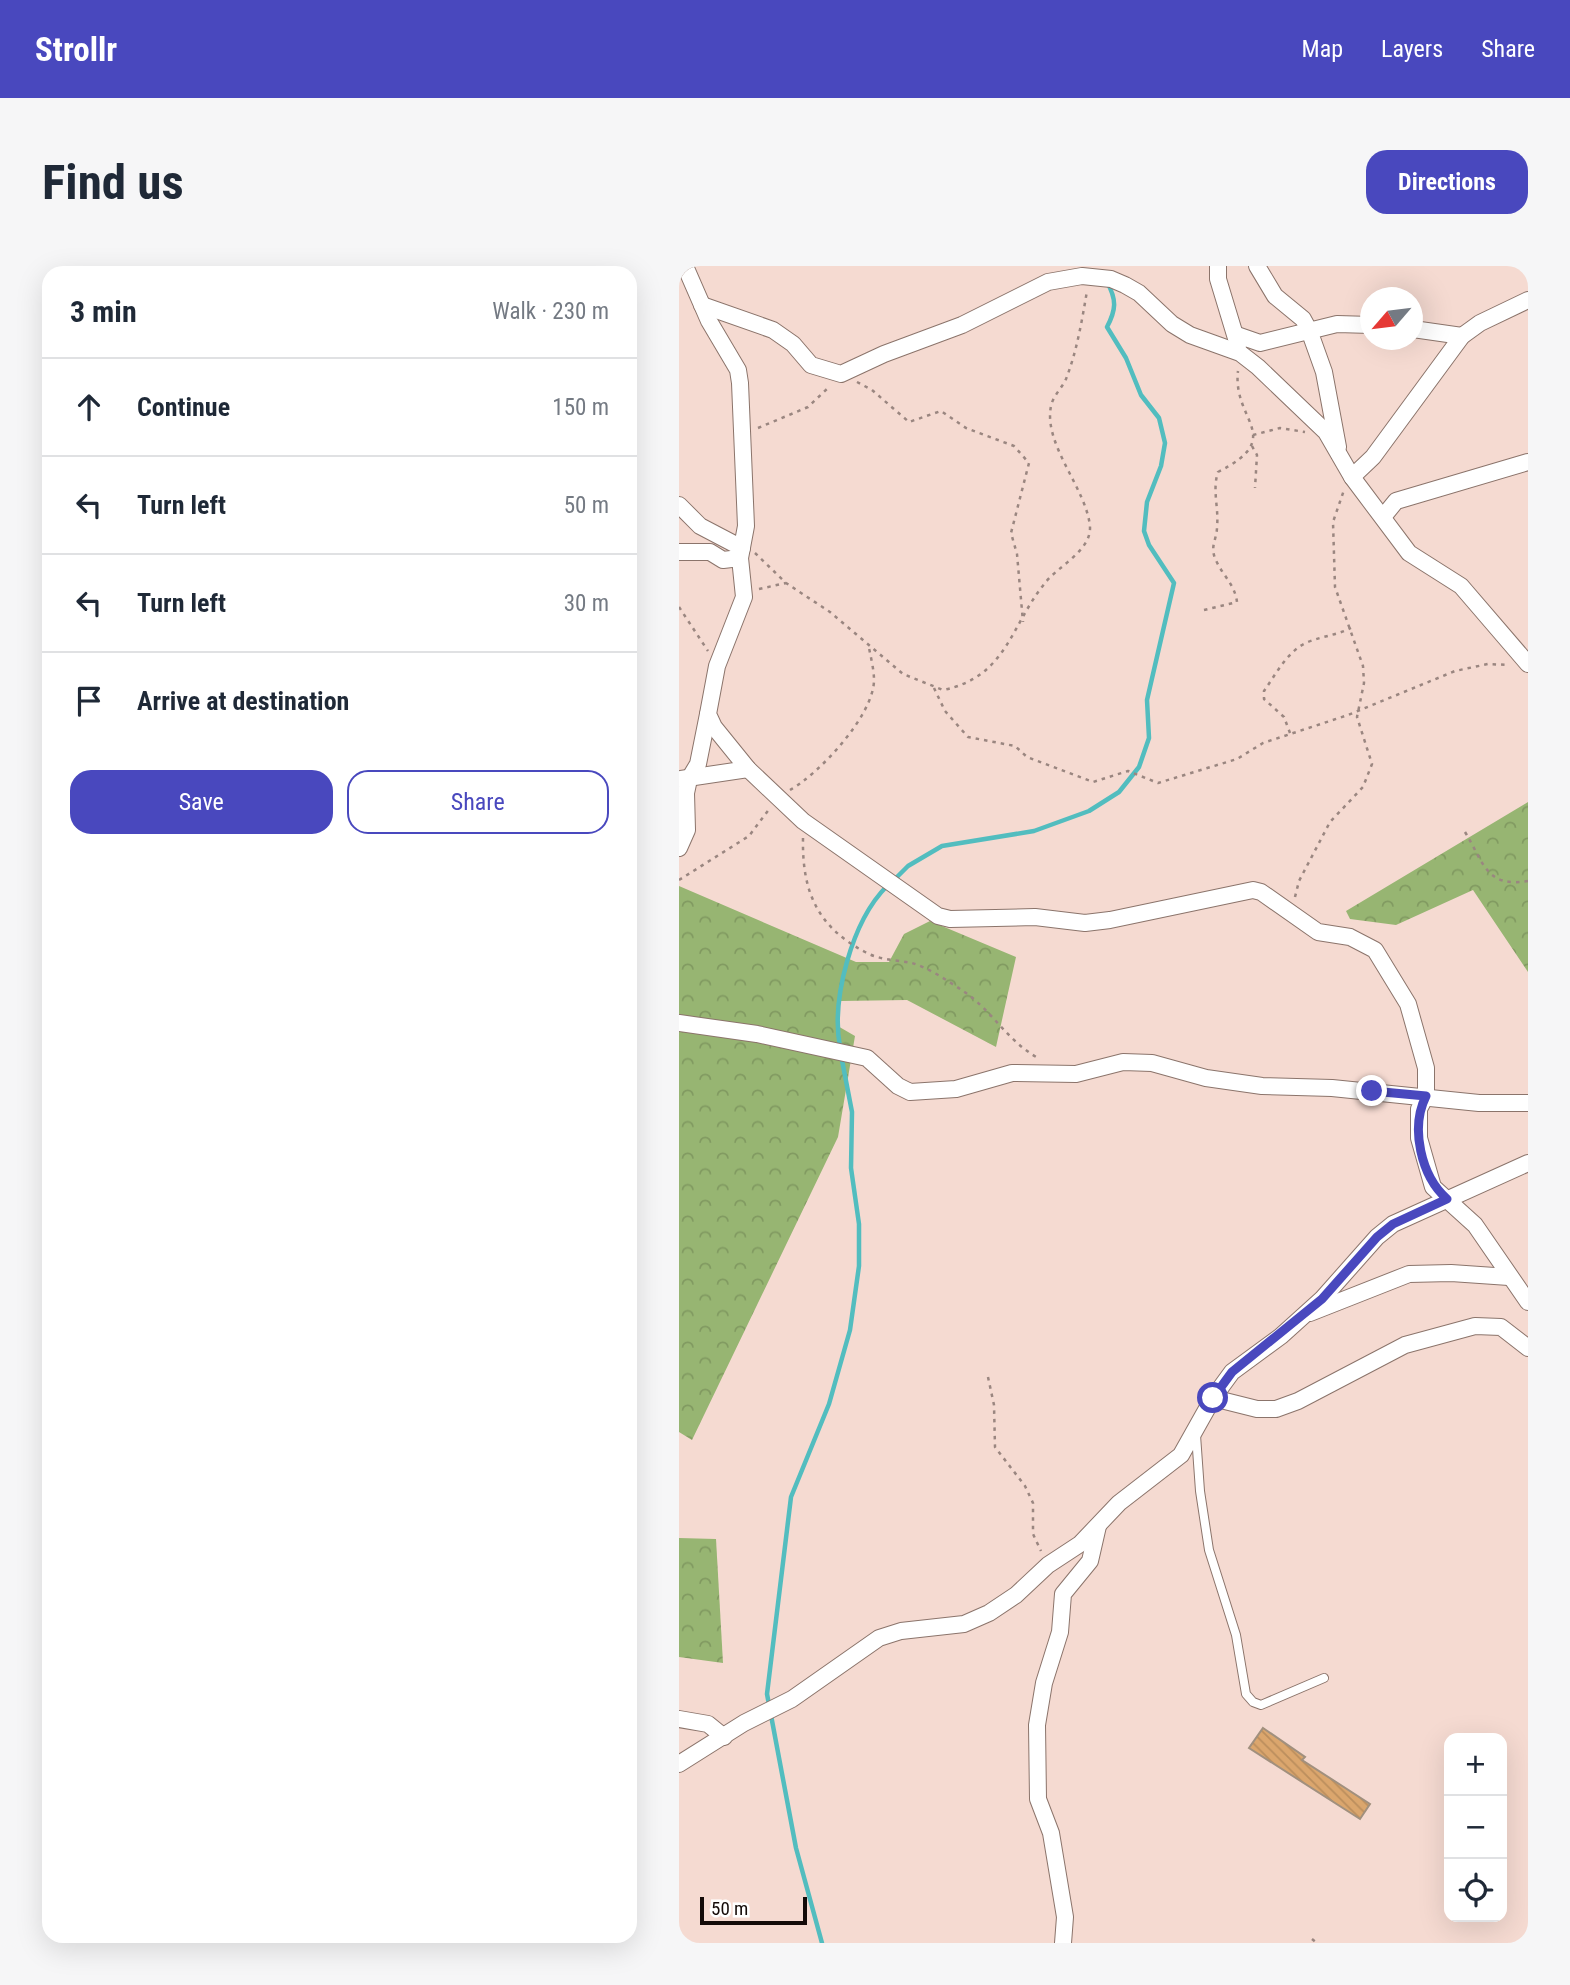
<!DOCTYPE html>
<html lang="en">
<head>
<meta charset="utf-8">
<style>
	:root { --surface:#fff; --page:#f6f6f7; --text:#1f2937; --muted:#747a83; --line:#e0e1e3; --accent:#4948be }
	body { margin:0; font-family:"Roboto Condensed",sans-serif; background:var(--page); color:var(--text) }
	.controls { position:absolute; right:21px; bottom:21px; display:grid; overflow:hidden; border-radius:14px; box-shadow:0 7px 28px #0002 }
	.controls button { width:63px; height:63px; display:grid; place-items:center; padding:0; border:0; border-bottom:2px solid var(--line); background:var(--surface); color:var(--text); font:35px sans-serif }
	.compass { position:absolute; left:681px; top:21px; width:63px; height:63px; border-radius:50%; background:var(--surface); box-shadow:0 7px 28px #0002; rotate:242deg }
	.scale { position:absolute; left:21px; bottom:18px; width:107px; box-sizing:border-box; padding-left:7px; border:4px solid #140b09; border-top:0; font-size:19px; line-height:24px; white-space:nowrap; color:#140b09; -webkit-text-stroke:5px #fff; paint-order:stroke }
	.stop { position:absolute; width:21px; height:21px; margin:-16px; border:5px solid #4948be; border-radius:50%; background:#fff }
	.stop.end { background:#4948be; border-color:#fff; box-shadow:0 2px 7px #0008 }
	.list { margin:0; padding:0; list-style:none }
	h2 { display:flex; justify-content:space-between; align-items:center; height:91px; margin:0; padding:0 28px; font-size:30px }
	h2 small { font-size:23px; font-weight:400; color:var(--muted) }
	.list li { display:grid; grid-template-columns:46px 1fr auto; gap:21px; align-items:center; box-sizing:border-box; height:98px; padding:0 28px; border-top:2px solid var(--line) }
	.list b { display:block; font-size:26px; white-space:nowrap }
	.list em { font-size:23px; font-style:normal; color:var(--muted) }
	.actions { display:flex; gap:14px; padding:21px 28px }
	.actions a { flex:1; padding:16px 0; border:2px solid var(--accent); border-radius:21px; text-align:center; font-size:24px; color:var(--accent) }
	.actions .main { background:var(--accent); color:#fff }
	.icon { flex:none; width:38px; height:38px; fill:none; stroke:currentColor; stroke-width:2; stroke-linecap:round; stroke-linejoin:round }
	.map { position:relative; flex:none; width:849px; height:1677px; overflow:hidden; border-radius:21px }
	header { display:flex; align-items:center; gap:42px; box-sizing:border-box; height:98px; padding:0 35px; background:var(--accent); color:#fff }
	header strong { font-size:33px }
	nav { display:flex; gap:38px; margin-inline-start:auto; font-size:24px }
	.intro { display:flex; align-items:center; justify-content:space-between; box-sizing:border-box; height:168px; padding:0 42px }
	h1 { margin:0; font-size:49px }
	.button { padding:18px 32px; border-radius:21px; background:var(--accent); color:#fff; font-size:24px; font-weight:700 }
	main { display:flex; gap:42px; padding:0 42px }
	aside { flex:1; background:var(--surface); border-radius:21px; box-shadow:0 7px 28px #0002 }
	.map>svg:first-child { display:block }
</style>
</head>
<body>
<header>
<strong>Strollr</strong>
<nav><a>Map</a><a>Layers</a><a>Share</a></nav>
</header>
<div class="intro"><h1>Find us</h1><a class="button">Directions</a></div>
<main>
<aside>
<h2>3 min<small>Walk · 230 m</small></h2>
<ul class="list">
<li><svg class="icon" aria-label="ahead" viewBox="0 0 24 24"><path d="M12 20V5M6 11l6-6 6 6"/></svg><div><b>Continue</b></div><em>150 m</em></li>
<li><svg class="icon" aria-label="left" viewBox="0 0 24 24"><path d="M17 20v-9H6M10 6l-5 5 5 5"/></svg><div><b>Turn left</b></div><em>50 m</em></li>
<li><svg class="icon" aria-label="left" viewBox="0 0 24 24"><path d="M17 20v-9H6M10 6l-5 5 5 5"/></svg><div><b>Turn left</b></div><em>30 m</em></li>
<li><svg class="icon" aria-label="arrive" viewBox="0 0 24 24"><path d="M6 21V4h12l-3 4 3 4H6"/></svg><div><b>Arrive at destination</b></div></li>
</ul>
<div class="actions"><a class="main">Save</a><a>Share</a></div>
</aside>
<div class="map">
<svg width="849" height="1677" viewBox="0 0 849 1677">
	<defs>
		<pattern id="forest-crowns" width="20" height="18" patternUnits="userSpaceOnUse" patternTransform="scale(1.75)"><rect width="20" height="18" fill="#97b572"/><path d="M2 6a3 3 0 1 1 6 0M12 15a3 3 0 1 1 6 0" fill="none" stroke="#819a61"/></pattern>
		<pattern id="building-back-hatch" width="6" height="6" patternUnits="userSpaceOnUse" patternTransform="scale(1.75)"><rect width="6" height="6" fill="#dba66d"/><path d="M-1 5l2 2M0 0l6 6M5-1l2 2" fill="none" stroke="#bb8e5d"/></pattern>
	</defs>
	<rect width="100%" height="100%" fill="#f5dad1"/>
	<g fill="url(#forest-crowns)">
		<polygon points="849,536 849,706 794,624 717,659 671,653 667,645"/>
		<polygon points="0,620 177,696 210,696 225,668 251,655 337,691 317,781 228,734 162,735 157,759 176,770 159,871 13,1174 0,1166"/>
		<polygon points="0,1272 37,1273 44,1397 0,1391"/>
	</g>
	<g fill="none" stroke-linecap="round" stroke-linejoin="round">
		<g stroke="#52bdbf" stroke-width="4.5">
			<path d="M215 614 229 600 263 580 355 565 410 545 440 526 460 501 470 472 468 434 495 317 470 279 465 265 468 236 482 200 486 177 480 152 462 129 447 92 428 61C437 44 438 34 428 16"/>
			<path d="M161 781C152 733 173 655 208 620"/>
			<polyline points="143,1677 117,1582 88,1428 112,1231 150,1138 171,1064 180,1000 180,958 172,902 173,846 162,789"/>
		</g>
	</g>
	<polygon fill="url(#building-back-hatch)" stroke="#a1907e" stroke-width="2" points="584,1462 626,1491 623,1494 691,1538 681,1553 570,1482"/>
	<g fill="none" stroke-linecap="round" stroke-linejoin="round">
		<defs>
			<polyline id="lane" points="517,1169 521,1225 530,1284 557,1369 567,1428 574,1436 582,1439 645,1412"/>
			<g id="street">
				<polyline points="6,0 30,55 59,104 61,117 67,260 61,292 65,331 38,400 29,448 35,461 69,503 124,555 259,650 271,653 356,651 406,657 431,654 574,624 582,626 639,666 671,671 696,684 729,738 747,802 747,830 740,843 740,872 754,921 796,959 849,1036"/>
				<polyline points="539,0 539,13 559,79"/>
				<polyline points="578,0 596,30 624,53 630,64 645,106 659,181"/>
				<polyline points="23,39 94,64 114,78 132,99 162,108 205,88 283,59 369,16 403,10 432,13 446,19 460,27 493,58 511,69 561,87 579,101 647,166 673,211 730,287 782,320 849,398"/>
				<polyline points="734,63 783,70"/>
				<polyline points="558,69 581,77 658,58 692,59"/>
				<polyline points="673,211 694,191 783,70 801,57 849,34"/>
				<polyline points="0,239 21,260 63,282"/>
				<polyline points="704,251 717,235 849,196"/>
				<polyline points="0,286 31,286 44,294 61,292"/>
				<polyline points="2,513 69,503"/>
				<polyline points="0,582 8,564 7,527 10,513 19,498 29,448"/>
				<polyline points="0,757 78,768 188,792 219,820 231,826 277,823 333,807 397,808 444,796 473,797 527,812 583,820 653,822 800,837 849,837"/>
				<polyline points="631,1047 730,1008 772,1007 830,1011"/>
				<polyline points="534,1132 578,1143 597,1143 619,1135 726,1079 796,1060 822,1061 849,1082"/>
				<polyline points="0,1453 29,1458 45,1471"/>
				<polyline points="0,1498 65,1457 113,1433 200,1372 222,1365 285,1358 310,1347 337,1329 369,1299 401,1278 440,1237 502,1189 534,1132 553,1106 602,1070 643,1033 698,971 714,958 849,897"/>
				<polyline points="384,1677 386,1651 372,1567 359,1533 358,1459 365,1417 381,1366 384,1328 411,1295 419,1260"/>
			</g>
		</defs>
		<use href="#lane" stroke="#8b746b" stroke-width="10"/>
		<use href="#street" stroke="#8b746b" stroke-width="18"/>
		<g stroke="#9a8680" stroke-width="2.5" stroke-dasharray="3.5 5" stroke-linecap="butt">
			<polyline points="178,116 193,124 230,156 262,145 287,162 335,180 350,197 332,267 338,288 344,356"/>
			<polyline points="79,162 129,141 150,121"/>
			<polyline points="574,169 601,162 626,166"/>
			<polyline points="573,180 578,189 576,222"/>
			<path d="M76 287 107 317 151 346 224 408 264 424C328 411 331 360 366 317 379 300 412 285 411 261 408 223 364 179 372 140 374 130 383 122 387 113 398 85 403 54 408 25"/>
			<polyline points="80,323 107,317"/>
			<polyline points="0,341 29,385"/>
			<path d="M525 344 558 336C556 318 542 308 536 292 531 280 538 273 538 261 540 242 533 224 539 206 608 171 553 155 559 105"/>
			<polyline points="255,422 266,445 289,471 336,480 348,491 414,516 449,505 479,517 558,493 584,477 669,449 776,405 809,398 830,399"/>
			<path d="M611 467 605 451 585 433V425C597 408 609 384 629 376 644 370 658 369 672 362"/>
			<path d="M111 524C140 508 195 449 195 414 195 404 192 392 190 382"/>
			<path d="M786 566C805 597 807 622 849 615"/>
			<path d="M124 572C123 624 137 660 186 686 200 694 218 694 233 697 250 702 269 715 284 725 313 744 327 774 359 792"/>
			<polyline points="0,614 70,570 91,542"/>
			<polyline points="616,631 620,615 651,556 684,521 693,498 678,451 685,417 684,400 656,321 654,256 665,224"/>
			<polyline points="309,1111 315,1139 316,1181 346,1220 354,1237 354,1268 362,1285"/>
			<polyline points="633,1673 638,1677"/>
		</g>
		<use href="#lane" stroke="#fff" stroke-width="8"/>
		<use href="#street" stroke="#fff" stroke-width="16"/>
	</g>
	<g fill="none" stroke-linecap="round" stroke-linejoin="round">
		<path stroke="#4948be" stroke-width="9" d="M534 1132 553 1106 643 1033 698 971 714 958 768 933C742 910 731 862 747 830L693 825"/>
	</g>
</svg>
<div class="controls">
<button>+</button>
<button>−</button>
<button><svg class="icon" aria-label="locate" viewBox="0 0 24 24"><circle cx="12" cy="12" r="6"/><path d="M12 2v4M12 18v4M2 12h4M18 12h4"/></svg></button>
</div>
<svg class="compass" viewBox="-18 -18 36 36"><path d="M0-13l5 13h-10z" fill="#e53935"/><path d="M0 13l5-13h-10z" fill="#747a83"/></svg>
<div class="scale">50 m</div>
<div class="stop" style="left:534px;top:1132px"></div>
<div class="stop end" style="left:693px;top:825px"></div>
</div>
</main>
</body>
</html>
